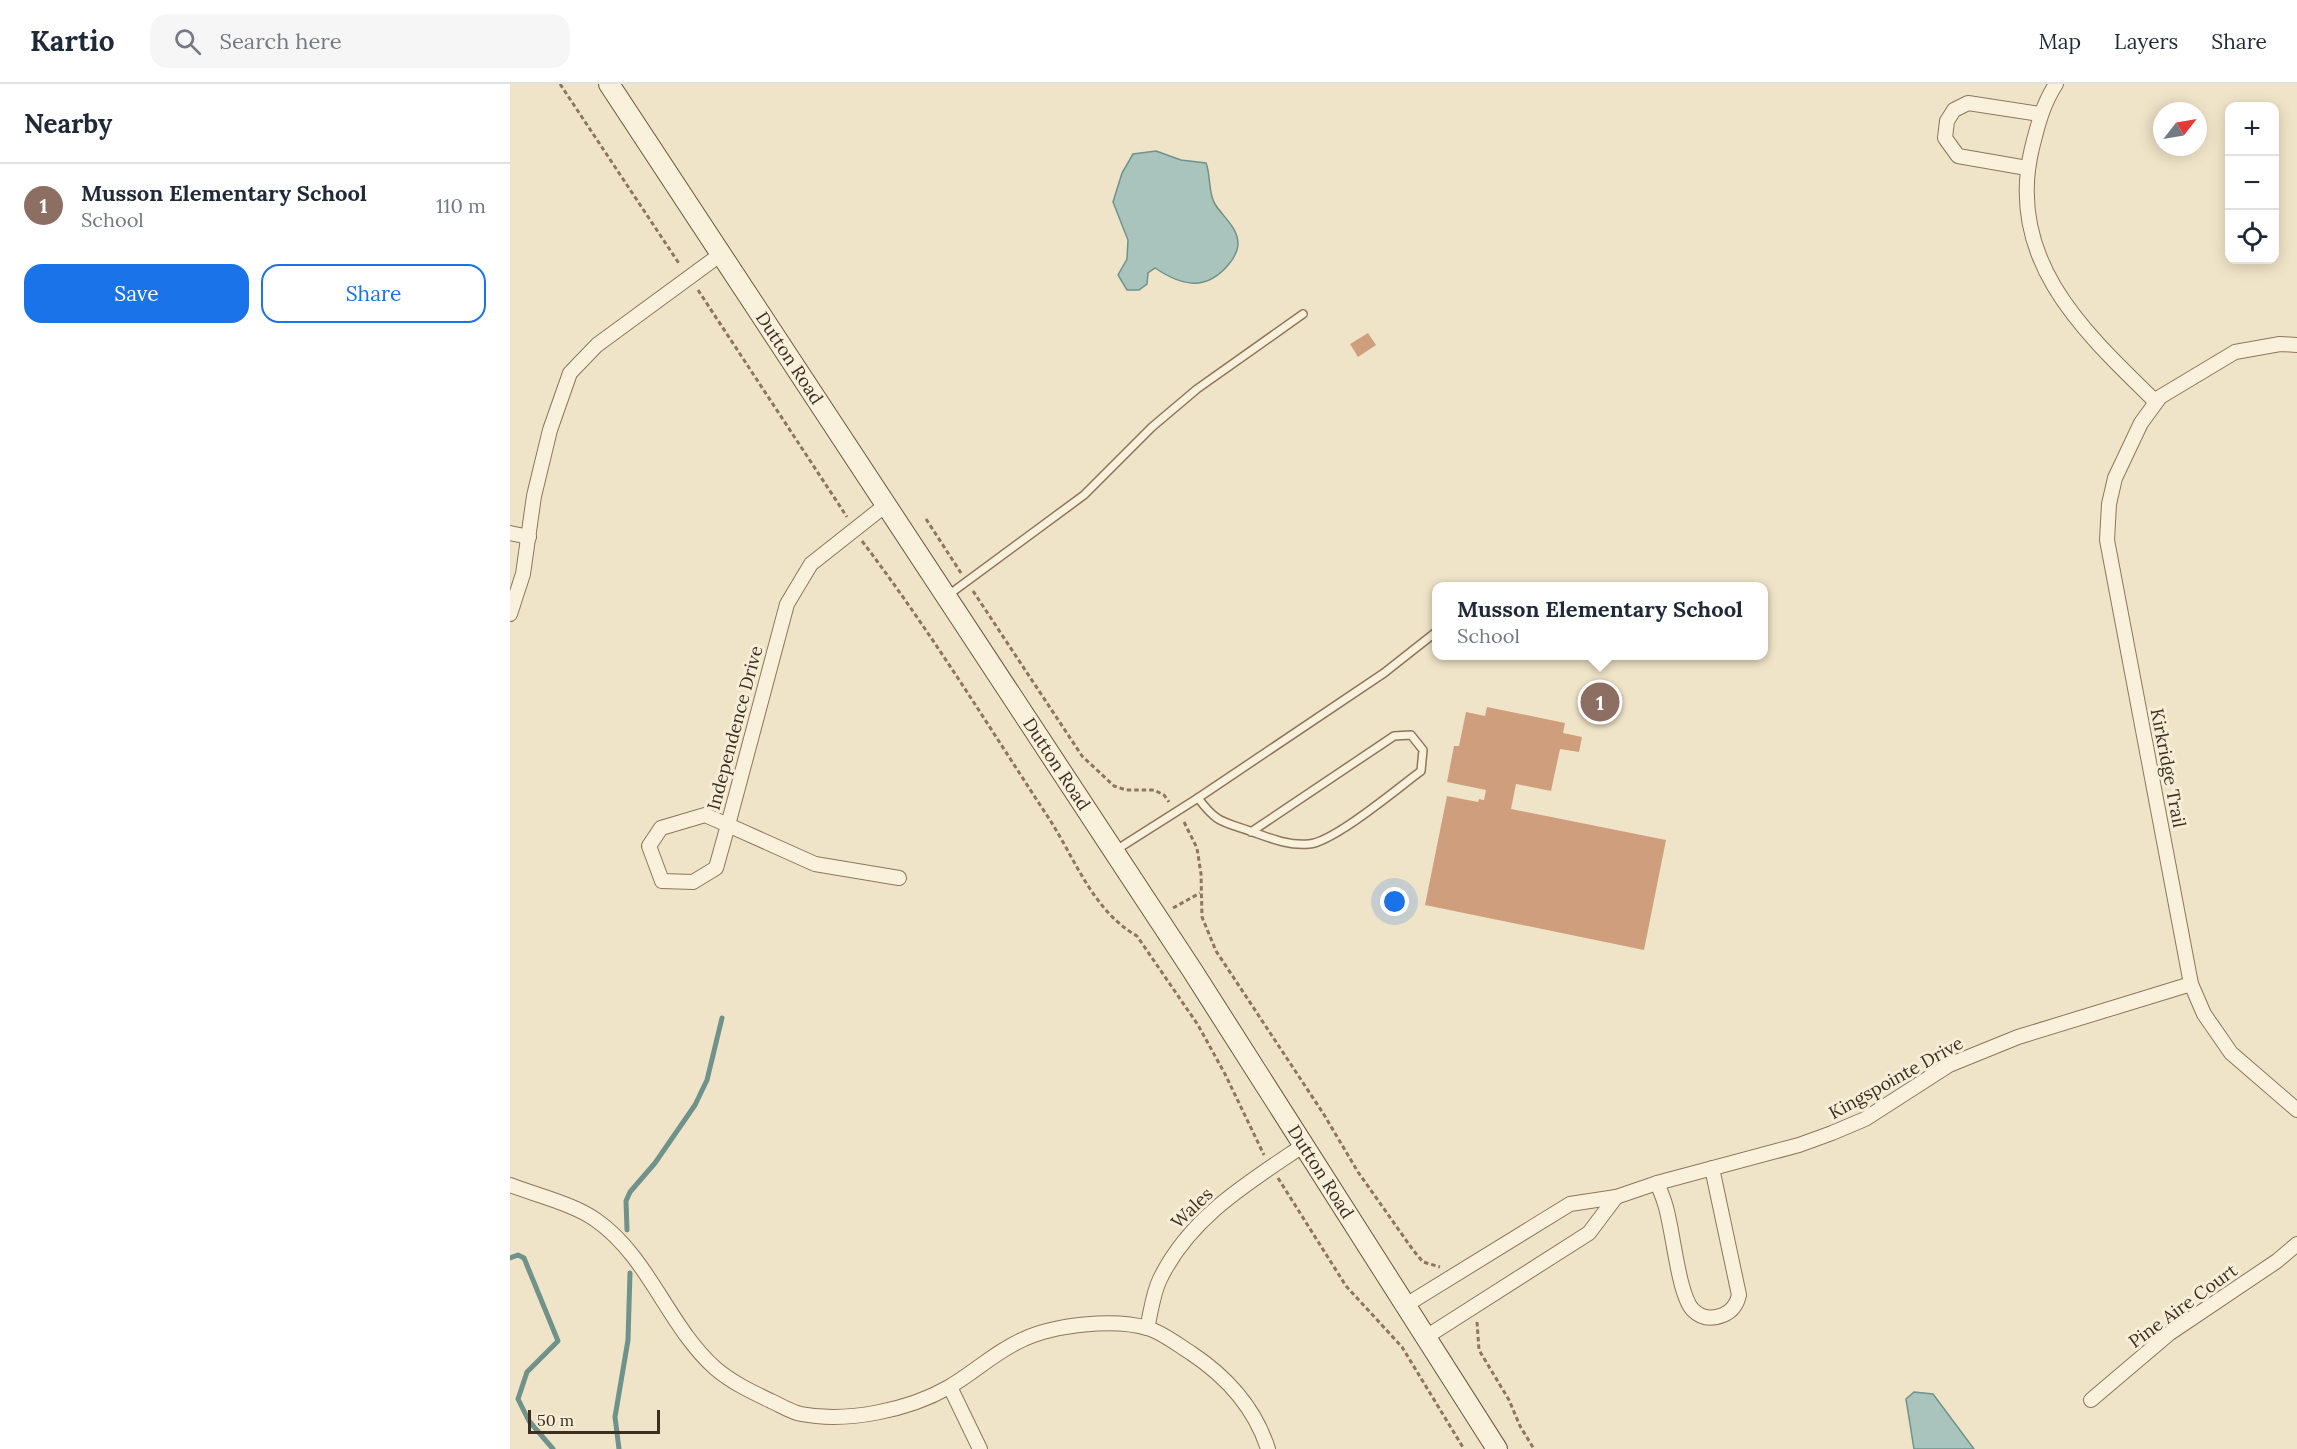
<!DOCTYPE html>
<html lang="en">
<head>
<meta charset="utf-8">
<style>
	:root { --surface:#fff; --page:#f6f6f7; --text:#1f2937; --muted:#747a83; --line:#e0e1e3; --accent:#1a73e8 }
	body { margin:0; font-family:Lora,serif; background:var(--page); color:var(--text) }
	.controls { position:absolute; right:18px; top:18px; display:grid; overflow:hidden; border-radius:12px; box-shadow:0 3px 15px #0003 }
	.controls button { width:54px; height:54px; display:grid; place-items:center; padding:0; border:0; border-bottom:2px solid var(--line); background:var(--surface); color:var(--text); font:30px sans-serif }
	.compass { position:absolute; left:1643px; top:18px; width:54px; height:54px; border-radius:50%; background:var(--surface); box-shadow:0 3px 15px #0003; rotate:59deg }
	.scale { position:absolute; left:18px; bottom:15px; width:132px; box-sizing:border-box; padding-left:6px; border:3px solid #3d2e20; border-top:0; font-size:16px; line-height:21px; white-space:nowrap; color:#3d2e20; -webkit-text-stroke:4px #f7eed8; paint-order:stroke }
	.you { position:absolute; left:885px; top:818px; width:21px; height:21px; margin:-15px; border:4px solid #fff; border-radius:50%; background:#1a73e8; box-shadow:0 0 0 9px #1a73e833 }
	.badge { display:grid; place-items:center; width:39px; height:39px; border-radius:50%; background:var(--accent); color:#fff; font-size:20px; font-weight:700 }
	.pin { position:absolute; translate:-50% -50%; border:3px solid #fff; box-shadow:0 2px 6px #0006 }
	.popup { position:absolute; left:922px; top:498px; width:336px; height:78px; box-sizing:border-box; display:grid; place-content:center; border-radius:12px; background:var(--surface); filter:drop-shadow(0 2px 4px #0005); font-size:20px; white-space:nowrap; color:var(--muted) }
	.popup b { font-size:22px; color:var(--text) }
	.popup::after { content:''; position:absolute; left:50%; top:100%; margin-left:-12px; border:12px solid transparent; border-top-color:var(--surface) }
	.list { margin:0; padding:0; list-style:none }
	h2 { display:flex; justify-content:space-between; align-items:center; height:78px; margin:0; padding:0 24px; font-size:26px }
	h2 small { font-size:20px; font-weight:400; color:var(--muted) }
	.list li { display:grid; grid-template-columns:39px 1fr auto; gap:18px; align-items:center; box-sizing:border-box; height:84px; padding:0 24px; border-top:2px solid var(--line) }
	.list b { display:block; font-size:22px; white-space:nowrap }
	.list p { margin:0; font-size:20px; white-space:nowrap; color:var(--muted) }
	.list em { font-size:20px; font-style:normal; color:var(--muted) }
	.actions { display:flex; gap:12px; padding:18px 24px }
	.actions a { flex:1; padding:14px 0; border:2px solid var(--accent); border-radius:18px; text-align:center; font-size:21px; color:var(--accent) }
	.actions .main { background:var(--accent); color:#fff }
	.icon { flex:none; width:33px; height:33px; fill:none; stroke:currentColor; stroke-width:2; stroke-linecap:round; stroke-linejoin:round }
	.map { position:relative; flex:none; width:1787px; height:1365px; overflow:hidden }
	header { display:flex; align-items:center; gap:36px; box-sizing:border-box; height:84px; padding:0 30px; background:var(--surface); border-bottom:2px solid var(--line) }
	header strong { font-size:28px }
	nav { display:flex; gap:33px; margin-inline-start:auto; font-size:21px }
	.search { width:420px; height:54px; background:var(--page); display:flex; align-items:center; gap:15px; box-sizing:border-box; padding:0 21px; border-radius:18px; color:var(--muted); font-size:22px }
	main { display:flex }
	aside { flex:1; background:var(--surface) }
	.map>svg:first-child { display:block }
</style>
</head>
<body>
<header>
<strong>Kartio</strong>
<div class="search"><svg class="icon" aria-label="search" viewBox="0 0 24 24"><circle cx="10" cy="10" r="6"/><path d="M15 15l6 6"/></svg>Search here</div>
<nav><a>Map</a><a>Layers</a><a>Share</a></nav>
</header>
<main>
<aside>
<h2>Nearby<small></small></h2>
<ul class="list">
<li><span class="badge" style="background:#8d6e63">1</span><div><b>Musson Elementary School</b><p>School</p></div><em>110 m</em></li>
</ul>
<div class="actions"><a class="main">Save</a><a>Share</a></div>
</aside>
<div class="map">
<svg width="1787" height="1365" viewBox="0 0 1787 1365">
	<rect width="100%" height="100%" fill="#f0e4c8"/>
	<g fill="#a9c4bc" stroke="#6f938a" stroke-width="1.5">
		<path d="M646 67 671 76 696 79C701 91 698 109 705 120 712 132 728 143 728 160 728 166 723 176 719 180 696 208 672 202 645 184L638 189 637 200 629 206H617L608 191 617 175 618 156 603 118 612 89 623 70Z"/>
		<polygon points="1404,1308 1423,1310 1464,1365 1404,1365 1396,1315"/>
	</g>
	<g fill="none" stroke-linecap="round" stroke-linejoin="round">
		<g stroke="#6f938a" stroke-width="5">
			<polyline points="117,1146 116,1117 120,1108 145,1079 185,1021 197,996 212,934"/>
			<polyline points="0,1174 8,1171 14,1174 48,1257 17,1288 8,1315 19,1337 43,1365"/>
			<polyline points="109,1365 105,1333 118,1256 120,1189"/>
		</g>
	</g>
	<g fill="#cf9f7d">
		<polygon points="858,249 866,261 848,273 840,260"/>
		<polygon points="977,623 1055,639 1053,649 1072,653 1069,668 1050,665 1041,707 1006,700 1001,725 1156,756 1134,866 915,821 937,712 968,718 969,715 974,716 976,706 937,698 944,662 949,662 956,628 975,632"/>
	</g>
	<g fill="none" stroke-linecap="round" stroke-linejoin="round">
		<defs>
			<g id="lane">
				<polyline points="437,512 574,411 642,343 687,305 793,230"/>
				<polyline points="688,714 874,589 926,548"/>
				<path d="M606 766 688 714C707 739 711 737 740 747 760 754 778 762 799 760 824 758 888 704 911 687L913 666 901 651 884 652 741 748"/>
			</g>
			<g id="street">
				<path d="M1546 0C1533 20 1528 40 1522 64 1495 176 1574 248 1646 318"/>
				<polyline points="1517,84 1448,72 1435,54 1437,37 1444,26 1458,19 1530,30"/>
				<polyline points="1787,261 1770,260 1725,268 1650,313 1631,339 1605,394 1599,420 1597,456 1681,900 1694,930 1721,969 1787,1026"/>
				<polyline points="377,420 301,480 277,520 218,741 305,780 389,794"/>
				<polyline points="0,449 19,453"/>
				<polyline points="0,530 13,490 24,412 40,346 60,289 87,261 211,170"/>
				<polygon points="195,731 218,741 206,784 183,798 152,797 139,762 151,744"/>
				<path d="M1147 1099C1150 1106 1153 1113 1155 1120 1163 1144 1168 1211 1183 1226 1192 1235 1203 1235 1213 1231 1223 1227 1227 1220 1229 1211L1202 1084"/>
				<path d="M0 1101C26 1111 64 1120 86 1136 139 1173 158 1242 205 1284 221 1298 242 1308 261 1317 270 1321 281 1328 291 1330 337 1339 399 1326 439 1303 465 1288 486 1267 514 1255 544 1241 604 1234 637 1244 652 1248 668 1261 681 1269 717 1293 745 1324 758 1365"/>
				<polyline points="896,1221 1060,1120 1106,1113 1147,1099 1289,1061 1322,1049 1355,1035 1439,981 1508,953 1681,900"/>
				<path d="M637 1244C641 1228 643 1209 650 1195 680 1133 739 1098 794 1061"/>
				<polyline points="916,1253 1079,1149 1106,1113"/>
				<polyline points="440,1303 470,1365"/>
				<polyline points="1581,1316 1660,1249 1767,1177 1787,1160"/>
			</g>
			<g id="secondary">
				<path id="s1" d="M99 0 682 886 987 1365"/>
			</g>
		</defs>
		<use href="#lane" stroke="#8d765c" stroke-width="10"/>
		<use href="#street" stroke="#8d765c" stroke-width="16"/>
		<use href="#secondary" stroke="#6f573f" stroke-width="22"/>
		<g stroke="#8d765c" stroke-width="3" stroke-dasharray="4.5 3" stroke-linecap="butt">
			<polyline points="50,0 170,181"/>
			<polyline points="188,206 337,433"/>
			<polyline points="416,435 451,489"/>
			<path d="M352 457C419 545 477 640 538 733 565 774 582 826 627 852L688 941 715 990 754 1071"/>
			<polyline points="463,507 572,672 604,702 616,706 644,706 654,711 659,718"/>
			<polyline points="674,738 687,764 691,790 692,833 706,867 813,1029 848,1088 903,1166 913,1178 930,1183"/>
			<polyline points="663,824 690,809"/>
			<polyline points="768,1094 836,1202 892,1263 954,1365"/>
			<polyline points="967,1238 969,1266 999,1316 1010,1342 1024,1365"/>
		</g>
		<use href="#lane" stroke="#faf1dc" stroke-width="7"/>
		<use href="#street" stroke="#faf1dc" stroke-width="14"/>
		<use href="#secondary" stroke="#faf1dc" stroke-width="20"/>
	</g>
	<g text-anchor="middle" stroke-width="6" stroke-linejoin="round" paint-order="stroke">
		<g font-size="18" fill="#3d2e20" stroke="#f7eed8">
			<text dy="6" stroke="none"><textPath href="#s1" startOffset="328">Dutton Road</textPath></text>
			<text transform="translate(225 644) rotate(-75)" y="6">Independence Drive</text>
			<text dy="6" stroke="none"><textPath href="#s1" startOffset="814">Dutton Road</textPath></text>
			<text transform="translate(1658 684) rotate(79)" y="6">Kirkridge Trail</text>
			<text transform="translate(1386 994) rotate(-29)" y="6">Kingspointe Drive</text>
			<text dy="6" stroke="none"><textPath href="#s1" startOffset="1300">Dutton Road</textPath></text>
			<text transform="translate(682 1124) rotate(-44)" y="6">Wales</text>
			<text transform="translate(1673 1222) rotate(-36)" y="6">Pine Aire Court</text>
		</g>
	</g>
</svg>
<div class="controls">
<button>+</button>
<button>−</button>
<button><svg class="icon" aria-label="locate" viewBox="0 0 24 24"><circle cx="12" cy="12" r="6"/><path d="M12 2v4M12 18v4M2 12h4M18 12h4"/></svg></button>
</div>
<svg class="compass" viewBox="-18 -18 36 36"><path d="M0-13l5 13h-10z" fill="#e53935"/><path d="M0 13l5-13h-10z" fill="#747a83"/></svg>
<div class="scale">50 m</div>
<div class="you"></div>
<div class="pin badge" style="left:1090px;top:618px;background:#8d6e63">1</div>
<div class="popup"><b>Musson Elementary School</b>School</div>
</div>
</main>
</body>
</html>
